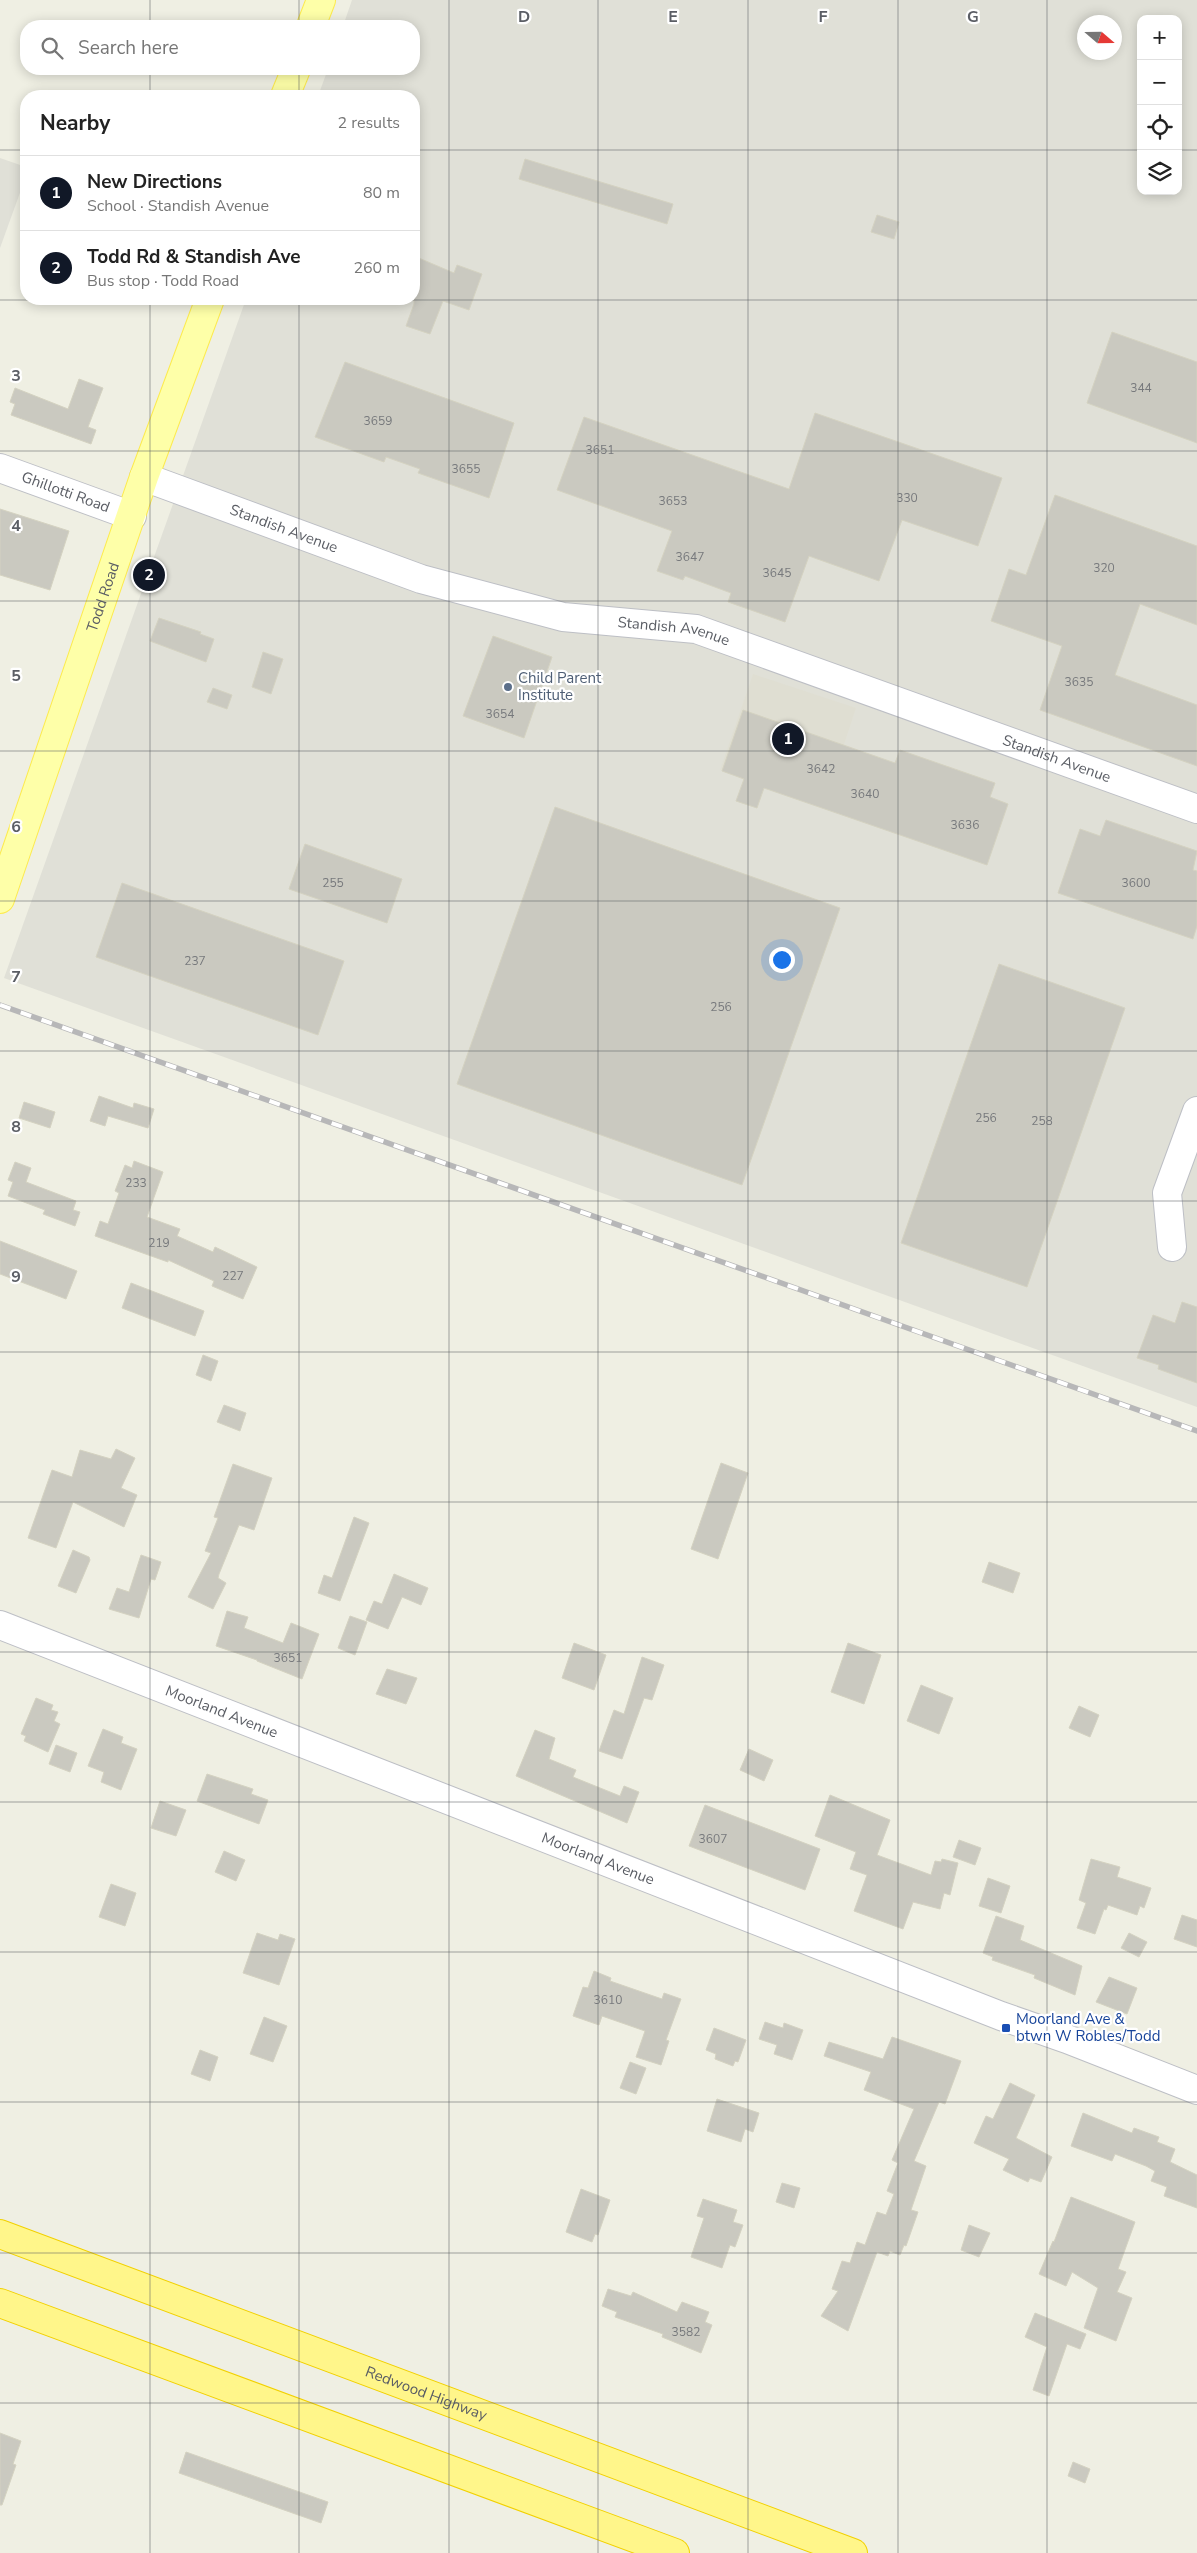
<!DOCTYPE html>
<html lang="en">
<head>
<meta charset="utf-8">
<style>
	:root { --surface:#fff; --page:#f6f6f6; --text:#222; --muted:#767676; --line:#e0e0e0; --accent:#111827 }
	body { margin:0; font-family:"Nunito Sans",sans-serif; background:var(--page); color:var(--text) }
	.controls { position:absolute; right:15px; top:15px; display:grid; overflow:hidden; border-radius:10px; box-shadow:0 2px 12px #0003 }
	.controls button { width:45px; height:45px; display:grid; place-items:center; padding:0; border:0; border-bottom:1px solid var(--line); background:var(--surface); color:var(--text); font:25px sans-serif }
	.compass { position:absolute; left:1077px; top:15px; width:45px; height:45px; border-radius:50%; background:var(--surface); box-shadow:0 2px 12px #0003; rotate:110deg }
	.you { position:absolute; left:781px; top:959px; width:18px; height:18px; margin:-12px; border:4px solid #fff; border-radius:50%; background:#1a73e8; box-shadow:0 0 0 8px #1a73e833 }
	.badge { display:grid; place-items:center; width:32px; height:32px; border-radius:50%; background:var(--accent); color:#fff; font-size:16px; font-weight:700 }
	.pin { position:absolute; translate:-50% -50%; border:2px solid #fff; box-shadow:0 1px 5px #0006 }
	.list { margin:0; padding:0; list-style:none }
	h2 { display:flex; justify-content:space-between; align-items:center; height:65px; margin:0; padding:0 20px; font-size:21px }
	h2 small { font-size:16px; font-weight:400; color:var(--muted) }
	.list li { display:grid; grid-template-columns:32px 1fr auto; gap:15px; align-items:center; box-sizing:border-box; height:75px; padding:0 20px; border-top:1px solid var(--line) }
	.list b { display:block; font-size:19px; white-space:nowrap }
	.list p { margin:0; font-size:16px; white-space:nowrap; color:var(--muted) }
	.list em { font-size:16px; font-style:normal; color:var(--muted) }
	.icon { flex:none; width:28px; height:28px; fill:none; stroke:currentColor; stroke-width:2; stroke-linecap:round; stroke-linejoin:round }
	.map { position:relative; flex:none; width:1197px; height:2553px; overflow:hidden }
	.search { position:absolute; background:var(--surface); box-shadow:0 2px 12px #0003; left:20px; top:20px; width:400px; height:55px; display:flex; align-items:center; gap:12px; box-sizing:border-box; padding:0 18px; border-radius:20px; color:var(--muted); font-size:19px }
	.panel { position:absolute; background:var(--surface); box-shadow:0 2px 12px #0003; left:20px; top:90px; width:400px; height:215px; border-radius:20px }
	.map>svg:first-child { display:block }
</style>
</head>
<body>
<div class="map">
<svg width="1197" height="2553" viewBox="0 0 1197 2553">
	<rect width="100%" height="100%" fill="#efefe3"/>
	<g fill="#e0e0d7" fill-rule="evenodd">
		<path d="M352 0H1197V1407L4 978 246 299H414V96H318L328 69H414V26H343ZM1141 19H1178V191H1141ZM1084 22H1114V52H1084Z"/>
		<polygon points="0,158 26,167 26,176 0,248"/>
	</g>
	<polygon fill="#dfded2" points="753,674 856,708 824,805 720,770"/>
	<g fill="#cac9c0" stroke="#d4d2c1">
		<polygon points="525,159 673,204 667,224 519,179"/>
		<polygon points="877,215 899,222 894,239 871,232"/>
		<polygon points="414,256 454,273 457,265 482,274 469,310 443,301 430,334 406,326 414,304"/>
		<polygon points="1112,332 1197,362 1197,443 1087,403"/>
		<polygon points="345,362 514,423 489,498 418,473 420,469 386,457 384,462 315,437"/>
		<polygon points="79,379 103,388 88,427 96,430 91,444 11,415 15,404 10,402 15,388 68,409"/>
		<polygon points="815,413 1002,478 978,546 902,520 879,581 809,556 785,622 728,602 731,593 685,576 683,580 657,571 672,531 557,490 584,417 789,489"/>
		<polygon points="1055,495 1197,546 1197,625 1140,604 1115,675 1197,705 1197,766 1040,710 1062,646 991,621 1009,569 1026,575"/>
		<polygon points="0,509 69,531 50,590 0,575"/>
		<polygon points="159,618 201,632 200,634 214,639 206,662 150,641"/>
		<polygon points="493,636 552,657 524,738 463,716"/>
		<polygon points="263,652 283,659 271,694 252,687"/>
		<polygon points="213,688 232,695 227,709 207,702"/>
		<polygon points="743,710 895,763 900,750 995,783 990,797 1008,804 987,865 764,788 757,808 736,801 744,779 722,771"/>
		<polygon points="555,807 840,908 742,1185 457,1084"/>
		<polygon points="1106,820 1197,851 1193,870 1197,871 1197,926 1193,939 1058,893 1080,829 1100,836"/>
		<polygon points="305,844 402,879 387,923 289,889"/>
		<polygon points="122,883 344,961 318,1035 96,957"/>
		<polygon points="999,964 1125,1008 1027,1287 901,1243"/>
		<polygon points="99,1096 133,1108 134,1103 154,1109 148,1128 108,1116 105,1126 90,1121"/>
		<polygon points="24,1102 55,1112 50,1128 19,1118"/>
		<polygon points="134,1161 163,1172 147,1217 180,1229 177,1236 213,1252 215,1247 257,1267 243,1299 212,1286 214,1281 168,1260 168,1262 95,1236 100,1221 108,1224 119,1193 115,1191 125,1165 132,1168"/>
		<polygon points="15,1162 31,1168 26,1182 76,1201 73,1210 80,1212 75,1226 43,1214 45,1210 8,1196 13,1182 8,1180"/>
		<polygon points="0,1241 77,1271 66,1299 0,1274"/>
		<polygon points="131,1283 204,1311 195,1336 122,1308"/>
		<polygon points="1182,1302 1197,1307 1197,1383 1158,1369 1159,1365 1137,1358 1153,1315 1175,1323"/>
		<polygon points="203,1355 218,1361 211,1381 196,1375"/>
		<polygon points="224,1405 246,1413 240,1431 217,1422"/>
		<polygon points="116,1449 135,1458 121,1488 137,1495 124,1527 73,1502 56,1548 28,1538 52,1470 72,1477 80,1450 111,1459"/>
		<polygon points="721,1463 748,1473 718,1559 691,1549"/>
		<polygon points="233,1464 272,1478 254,1530 239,1525 219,1574 218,1578 226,1583 213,1609 188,1597 211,1553 205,1551 218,1518 214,1517"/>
		<polygon points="354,1517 369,1523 340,1601 318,1593 324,1575 332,1578"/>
		<polygon points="73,1550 89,1557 90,1560 76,1593 58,1586"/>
		<polygon points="141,1555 161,1562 155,1580 151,1579 139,1618 109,1609 117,1588 129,1592"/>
		<polygon points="989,1562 1020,1573 1013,1593 982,1582"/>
		<polygon points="394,1574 428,1588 421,1605 402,1597 388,1629 366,1620 374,1601 382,1604"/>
		<polygon points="227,1611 248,1617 244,1628 283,1643 291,1623 319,1634 302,1679 257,1661 257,1660 216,1646"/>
		<polygon points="350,1616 367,1622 355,1655 338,1648"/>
		<polygon points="574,1643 606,1655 594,1690 562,1678"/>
		<polygon points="848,1643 881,1655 864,1704 831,1692"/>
		<polygon points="642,1657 664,1665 652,1700 644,1698 622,1759 599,1751 614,1710 624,1714"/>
		<polygon points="387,1669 417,1678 406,1704 376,1694"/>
		<polygon points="921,1685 953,1698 939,1734 907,1721"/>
		<polygon points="36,1698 53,1705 51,1710 58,1712 54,1721 60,1724 48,1752 24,1741 26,1736 21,1734"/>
		<polygon points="1079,1706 1099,1715 1090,1737 1069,1728"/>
		<polygon points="103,1729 123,1737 121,1743 137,1749 121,1790 101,1782 104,1772 88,1766"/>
		<polygon points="535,1730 555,1738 549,1759 576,1770 573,1777 620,1796 624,1786 639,1792 627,1823 516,1776"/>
		<polygon points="56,1745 77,1753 70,1772 49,1764"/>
		<polygon points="749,1749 773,1760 764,1781 740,1770"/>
		<polygon points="207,1774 253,1789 251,1794 268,1800 259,1824 197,1801"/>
		<polygon points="830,1795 890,1820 877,1855 931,1875 935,1861 941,1862 942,1859 958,1863 950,1895 944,1893 940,1909 913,1902 903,1929 854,1911 867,1875 850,1869 856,1852 815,1836"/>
		<polygon points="160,1801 186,1810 176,1836 151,1828"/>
		<polygon points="705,1805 820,1849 805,1890 689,1846"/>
		<polygon points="959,1840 981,1848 975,1865 953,1857"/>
		<polygon points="224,1851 245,1860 236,1881 215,1872"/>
		<polygon points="1091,1859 1120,1867 1117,1877 1151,1888 1144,1908 1140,1906 1137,1915 1108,1905 1106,1910 1104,1909 1095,1934 1077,1928 1086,1903 1079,1900"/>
		<polygon points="988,1878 1010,1886 1001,1913 979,1906"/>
		<polygon points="111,1884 136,1893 125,1926 99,1917"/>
		<polygon points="1182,1915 1197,1920 1197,1947 1174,1939"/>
		<polygon points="996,1916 1024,1926 1020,1940 1082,1966 1075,1995 1034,1978 1035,1975 992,1960 993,1957 983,1953"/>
		<polygon points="257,1933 278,1940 280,1934 295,1939 279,1985 243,1973"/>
		<polygon points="1129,1933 1147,1942 1139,1957 1121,1948"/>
		<polygon points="594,1971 611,1978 610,1981 662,1999 664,1993 681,1999 666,2040 669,2041 661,2065 636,2057 645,2031 602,2016 599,2025 573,2016 583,1987 588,1988"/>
		<polygon points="1109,1977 1137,1988 1127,2014 1096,2002"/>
		<polygon points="264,2017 287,2026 273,2062 250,2054"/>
		<polygon points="765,2022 783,2028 784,2023 803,2030 792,2060 774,2054 777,2045 759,2039"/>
		<polygon points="714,2028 746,2040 738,2062 735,2061 733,2066 715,2059 716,2054 706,2050"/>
		<polygon points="892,2037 961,2061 945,2104 939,2102 914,2161 926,2166 911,2210 918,2212 906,2246 904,2245 900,2255 890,2251 888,2256 877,2252 848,2331 821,2316 838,2291 832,2289 842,2261 850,2263 857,2242 865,2245 877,2212 886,2215 894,2194 887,2191 898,2163 892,2160 914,2109 864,2090 871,2072 824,2056 829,2042 883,2059"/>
		<polygon points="200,2050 218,2057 210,2081 191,2074"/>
		<polygon points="630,2062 646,2068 636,2094 620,2088"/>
		<polygon points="1010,2083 1035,2095 1016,2138 1052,2157 1041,2182 1030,2178 1028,2182 1003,2170 1009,2159 974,2143 986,2116 993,2119"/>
		<polygon points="717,2099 759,2113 753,2132 745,2129 741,2142 707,2131"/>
		<polygon points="1083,2113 1132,2133 1134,2128 1159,2137 1157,2142 1175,2149 1170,2162 1197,2175 1197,2208 1164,2196 1167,2187 1151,2181 1155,2171 1146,2166 1115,2154 1112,2161 1071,2146"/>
		<polygon points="782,2183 800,2188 794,2208 776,2202"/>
		<polygon points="581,2189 610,2200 598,2235 595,2234 592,2242 566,2232"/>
		<polygon points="1071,2197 1135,2222 1118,2269 1126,2272 1117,2292 1132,2298 1116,2341 1084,2328 1098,2288 1072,2272 1066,2286 1039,2274 1053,2241 1054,2242"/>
		<polygon points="703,2199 737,2210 733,2222 743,2225 735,2247 730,2245 722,2268 691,2257 704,2218 697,2216"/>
		<polygon points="969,2225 990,2233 979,2257 961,2250"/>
		<polygon points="608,2289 631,2296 633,2292 677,2312 682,2302 709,2312 705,2322 712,2325 701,2353 662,2337 663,2334 615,2317 617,2312 602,2306"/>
		<polygon points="1035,2313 1086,2334 1080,2349 1067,2344 1049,2396 1033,2390 1047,2347 1025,2337"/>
		<polygon points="0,2433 21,2441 13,2464 16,2465 2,2505 0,2505"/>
		<polygon points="186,2452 328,2502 321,2523 179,2473"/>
		<polygon points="1073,2462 1090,2469 1085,2483 1068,2476"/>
	</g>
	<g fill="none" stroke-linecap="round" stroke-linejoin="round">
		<defs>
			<g id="minor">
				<path id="s1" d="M0 468 132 516"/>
				<path id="s2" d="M144 477 421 579 563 617 696 629 1197 809"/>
				<polyline points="1172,1247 1167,1193 1197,1111"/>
				<path id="s3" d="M0 1625 1001 2016 1067 2039 1197 2090"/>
			</g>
			<g id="major">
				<polyline points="311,26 321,0"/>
				<polyline points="285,96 296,69"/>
				<path id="s4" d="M0 899 144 477 210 299"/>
			</g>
			<g id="highway">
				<path id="s5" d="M0 2234 853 2553"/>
				<polyline points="0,2303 675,2553"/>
			</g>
		</defs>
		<use href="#minor" stroke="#bdbfc5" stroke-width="30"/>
		<use href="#major" stroke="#fdeb4e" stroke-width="30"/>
		<use href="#highway" stroke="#f2d100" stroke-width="30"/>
		<use href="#minor" stroke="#fff" stroke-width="28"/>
		<use href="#major" stroke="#feffa8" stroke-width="28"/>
		<use href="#highway" stroke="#fff68a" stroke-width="28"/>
		<defs>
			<polyline id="rail" points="0,1005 1197,1431"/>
		</defs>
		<use href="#rail" stroke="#b7b7b8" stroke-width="5.5"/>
		<use href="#rail" stroke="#fff" stroke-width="4" stroke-dasharray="11" stroke-linecap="butt"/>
	</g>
	<path fill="none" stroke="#5b5e65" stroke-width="1" stroke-opacity="0.55" d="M150 0V26M299 0V26M449 0V2553M598 0V2553M748 0V2553M898 0V2553M1047 0V2553M150 69V96M299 69V96M0 150H26M414 150H1141M1178 150H1197M150 299V2553M299 299V2553M0 300H1197M0 451H1197M0 601H1197M0 751H1197M0 901H1197M0 1051H1197M0 1201H1197M0 1352H1197M0 1502H1197M0 1652H1197M0 1802H1197M0 1952H1197M0 2102H1197M0 2253H1197M0 2403H1197"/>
	<circle fill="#5c6f8a" stroke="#fff" stroke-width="2" cx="508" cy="687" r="5"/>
	<rect fill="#1a4fb4" stroke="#fff" stroke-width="2" x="1001" y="2023" width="10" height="10" rx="2.5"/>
	<g text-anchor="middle" stroke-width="4.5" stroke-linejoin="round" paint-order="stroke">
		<g font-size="12" fill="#77797c">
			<text x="1141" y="392">344</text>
			<text x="378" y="425">3659</text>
			<text x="600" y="454">3651</text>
			<text x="466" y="473">3655</text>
			<text x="907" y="502">330</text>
			<text x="673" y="505">3653</text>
			<text x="690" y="561">3647</text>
			<text x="1104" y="572">320</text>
			<text x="777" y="577">3645</text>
			<text x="1079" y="686">3635</text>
			<text x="500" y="718">3654</text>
			<text x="821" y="773">3642</text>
			<text x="865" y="798">3640</text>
			<text x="965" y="829">3636</text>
			<text x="333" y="887">255</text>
			<text x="1136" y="887">3600</text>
			<text x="195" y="965">237</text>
			<text x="721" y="1011">256</text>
			<text x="986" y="1122">256</text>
			<text x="1042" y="1125">258</text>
			<text x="136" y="1187">233</text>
			<text x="159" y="1247">219</text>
			<text x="233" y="1280">227</text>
			<text x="288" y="1662">3651</text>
			<text x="713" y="1843">3607</text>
			<text x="608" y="2004">3610</text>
			<text x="686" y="2336">3582</text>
		</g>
		<g font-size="15" fill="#5b5e65" stroke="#fff">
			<text dy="5" stroke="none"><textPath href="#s1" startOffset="70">Ghillotti Road</textPath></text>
			<text dy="5" stroke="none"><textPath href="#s2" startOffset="149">Standish Avenue</textPath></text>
			<text dy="5" stroke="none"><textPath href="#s4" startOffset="319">Todd Road</textPath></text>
			<text dy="5" stroke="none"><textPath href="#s2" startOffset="554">Standish Avenue</textPath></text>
			<text dy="5" stroke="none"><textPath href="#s2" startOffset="959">Standish Avenue</textPath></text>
			<text dy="5" stroke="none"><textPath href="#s3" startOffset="238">Moorland Avenue</textPath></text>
			<text dy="5" stroke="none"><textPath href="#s3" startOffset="642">Moorland Avenue</textPath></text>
			<text dy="5" stroke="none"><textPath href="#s5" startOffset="455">Redwood Highway</textPath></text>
		</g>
		<g font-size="15" fill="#4e5e75" stroke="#fff" text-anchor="start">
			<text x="518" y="683">Child Parent<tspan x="518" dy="17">Institute</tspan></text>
		</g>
		<g font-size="15" fill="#164399" stroke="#fff" text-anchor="start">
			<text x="1016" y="2024">Moorland Ave &amp;<tspan x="1016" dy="17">btwn W Robles/Todd</tspan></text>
		</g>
	</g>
	<g font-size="16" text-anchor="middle" font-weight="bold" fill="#5b5e65" stroke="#fff" stroke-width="4.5" stroke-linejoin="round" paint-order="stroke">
		<text x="524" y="22">D</text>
		<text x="673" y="22">E</text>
		<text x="823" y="22">F</text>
		<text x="973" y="22">G</text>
		<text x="16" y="381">3</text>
		<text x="16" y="531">4</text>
		<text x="16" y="681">5</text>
		<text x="16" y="832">6</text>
		<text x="16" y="982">7</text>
		<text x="16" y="1132">8</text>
		<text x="16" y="1282">9</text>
	</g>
</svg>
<div class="controls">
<button>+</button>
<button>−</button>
<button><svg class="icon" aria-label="locate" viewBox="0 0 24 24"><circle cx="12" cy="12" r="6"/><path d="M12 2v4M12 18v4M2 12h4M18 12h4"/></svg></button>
<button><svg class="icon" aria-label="layers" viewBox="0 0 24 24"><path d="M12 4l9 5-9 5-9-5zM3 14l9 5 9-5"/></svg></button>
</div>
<svg class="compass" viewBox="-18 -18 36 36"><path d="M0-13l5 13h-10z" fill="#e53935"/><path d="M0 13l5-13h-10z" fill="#767676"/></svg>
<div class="you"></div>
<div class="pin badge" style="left:788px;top:739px">1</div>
<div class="pin badge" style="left:149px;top:575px">2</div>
<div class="search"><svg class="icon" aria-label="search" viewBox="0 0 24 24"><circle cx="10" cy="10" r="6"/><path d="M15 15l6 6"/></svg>Search here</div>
<section class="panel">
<h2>Nearby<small>2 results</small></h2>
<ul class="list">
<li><span class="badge">1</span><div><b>New Directions</b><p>School · Standish Avenue</p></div><em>80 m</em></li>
<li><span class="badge">2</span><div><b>Todd Rd &amp; Standish Ave</b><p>Bus stop · Todd Road</p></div><em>260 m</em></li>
</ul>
</section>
</div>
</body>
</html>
